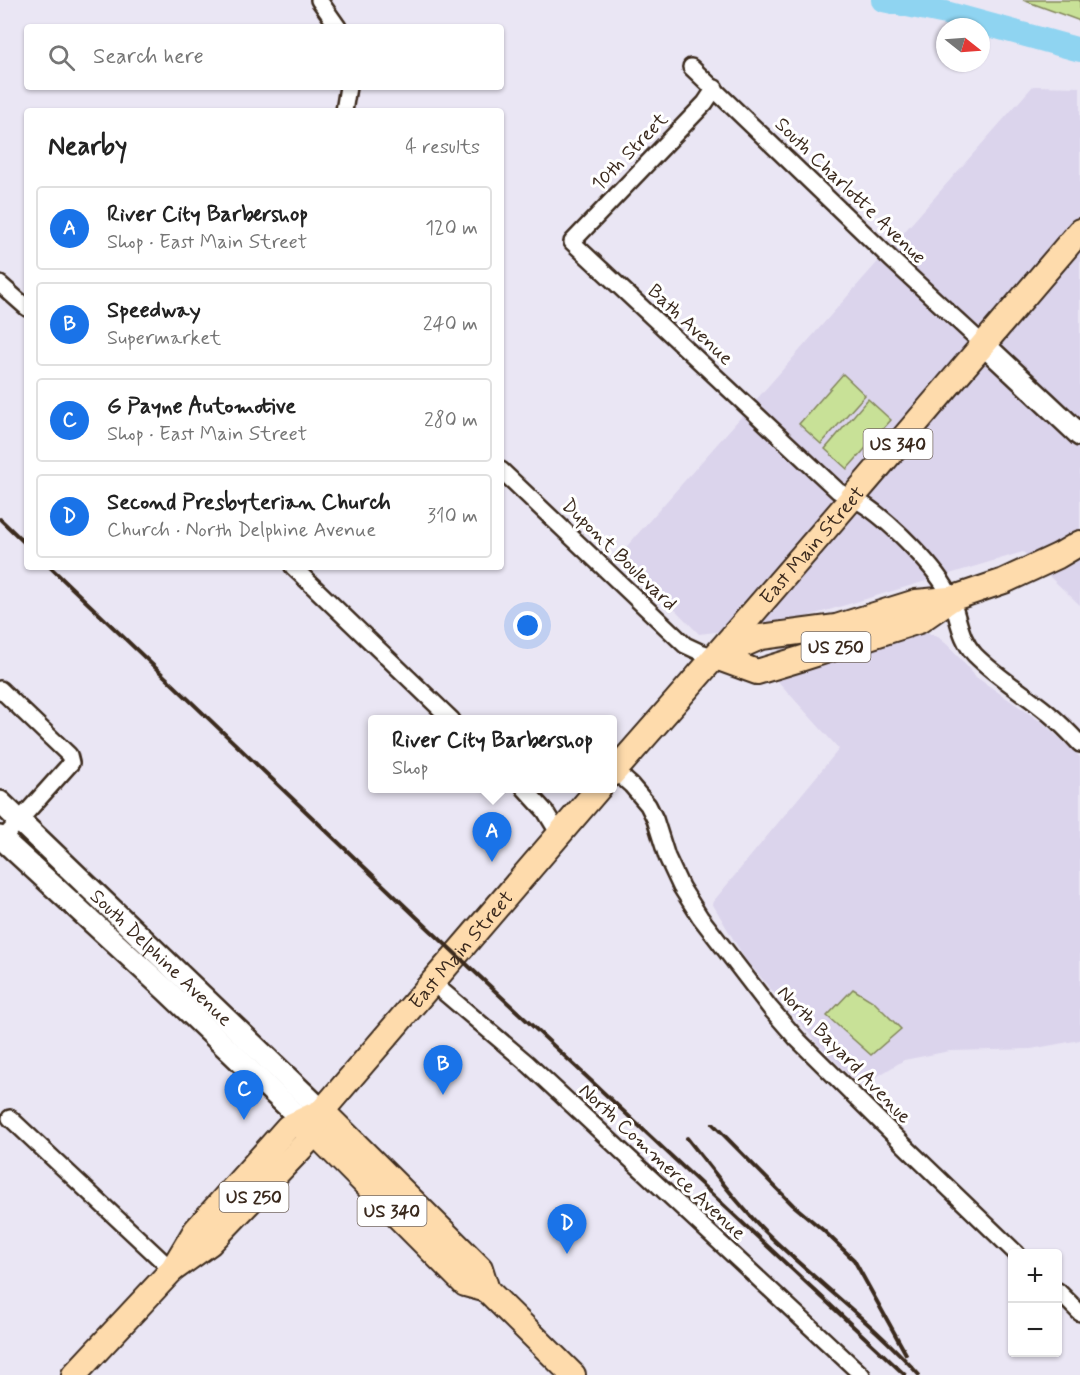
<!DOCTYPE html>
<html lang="en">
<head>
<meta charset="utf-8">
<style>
	:root { --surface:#fff; --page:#f2f2f2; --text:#222; --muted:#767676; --line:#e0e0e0; --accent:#1a73e8 }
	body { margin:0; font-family:Mynerve,sans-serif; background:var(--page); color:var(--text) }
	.controls { position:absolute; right:18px; bottom:18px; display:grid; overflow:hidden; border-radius:6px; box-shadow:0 2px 4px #0004 }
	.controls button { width:54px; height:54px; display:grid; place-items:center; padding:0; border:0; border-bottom:2px solid var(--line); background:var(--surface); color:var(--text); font:30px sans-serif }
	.compass { position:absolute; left:936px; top:18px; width:54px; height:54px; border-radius:50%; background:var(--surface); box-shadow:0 2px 4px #0004; rotate:107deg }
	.you { position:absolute; left:528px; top:626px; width:21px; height:21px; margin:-15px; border:4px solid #fff; border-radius:50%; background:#1a73e8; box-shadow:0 0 0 9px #1a73e833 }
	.badge { display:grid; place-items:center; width:39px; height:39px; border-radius:50%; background:var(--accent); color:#fff; font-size:20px; font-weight:700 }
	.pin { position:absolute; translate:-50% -50px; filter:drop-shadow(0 2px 3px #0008) }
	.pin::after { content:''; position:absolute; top:32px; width:21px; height:18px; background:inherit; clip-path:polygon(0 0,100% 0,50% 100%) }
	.popup { position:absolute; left:368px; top:715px; width:249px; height:78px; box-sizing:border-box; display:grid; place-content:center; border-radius:6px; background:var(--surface); filter:drop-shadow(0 2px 4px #0005); font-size:20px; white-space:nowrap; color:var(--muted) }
	.popup b { font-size:22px; color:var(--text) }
	.popup::after { content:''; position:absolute; left:50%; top:100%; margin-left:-12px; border:12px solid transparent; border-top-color:var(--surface) }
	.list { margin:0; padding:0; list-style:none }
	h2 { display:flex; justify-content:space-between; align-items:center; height:78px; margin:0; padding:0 24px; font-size:26px }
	h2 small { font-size:20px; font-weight:400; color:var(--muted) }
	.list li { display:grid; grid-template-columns:39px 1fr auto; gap:18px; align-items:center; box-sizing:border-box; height:84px; margin:0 12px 12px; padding:0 12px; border:2px solid var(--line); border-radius:6px }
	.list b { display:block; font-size:22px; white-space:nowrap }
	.list p { margin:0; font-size:20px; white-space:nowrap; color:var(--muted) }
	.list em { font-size:20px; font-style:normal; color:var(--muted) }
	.icon { flex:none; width:33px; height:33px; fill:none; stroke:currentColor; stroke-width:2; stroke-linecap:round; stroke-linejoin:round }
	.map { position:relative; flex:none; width:1080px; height:1375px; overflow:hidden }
	.search { position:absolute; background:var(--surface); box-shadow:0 2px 4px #0004; left:24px; top:24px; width:480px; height:66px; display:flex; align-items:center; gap:15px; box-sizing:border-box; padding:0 21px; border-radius:6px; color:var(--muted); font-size:22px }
	.panel { position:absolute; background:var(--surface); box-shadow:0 2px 4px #0004; left:24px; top:108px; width:480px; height:462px; border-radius:6px }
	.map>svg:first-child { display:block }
</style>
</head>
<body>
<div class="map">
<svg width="1080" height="1375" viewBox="0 0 1080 1375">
	<rect width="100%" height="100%" fill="#eae6f4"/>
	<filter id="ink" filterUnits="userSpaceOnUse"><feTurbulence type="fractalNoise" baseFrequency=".0167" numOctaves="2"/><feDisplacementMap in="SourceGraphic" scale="12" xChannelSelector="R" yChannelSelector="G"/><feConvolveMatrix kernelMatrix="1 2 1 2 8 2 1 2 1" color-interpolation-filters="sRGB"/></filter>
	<g filter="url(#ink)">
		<g fill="#dbd4ec">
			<polygon points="1033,86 1080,87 1080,605 1023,552 782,624 699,634 620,554"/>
			<polygon points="922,631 938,637 950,647 976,677 1043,723 1080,757 1080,1040 1031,1049 950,1051 904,1060 865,1084 855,1081 818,1044 745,959 712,903 839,749 775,678"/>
		</g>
		<g fill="#c8e197" stroke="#82865a" stroke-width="1.5">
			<polygon points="1023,0 1080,0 1080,21"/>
			<polygon points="843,374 865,395 821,444 799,424"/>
			<polygon points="868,399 891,420 847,469 825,449"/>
			<polygon points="853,989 874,1002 901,1029 871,1055 827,1016"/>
		</g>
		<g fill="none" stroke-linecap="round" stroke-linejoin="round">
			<polyline stroke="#8fd4f1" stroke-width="24" points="883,0 946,13 1080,50"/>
			<defs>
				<g id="street">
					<polyline points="319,0 338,27"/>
					<polyline points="691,67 892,260 983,344"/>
					<path d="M715 88 705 103 572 242 838 491C847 496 857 500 866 506 891 523 938 569 950 596 959 617 959 638 975 655 997 677 1024 693 1047 712 1059 722 1070 733 1080 744"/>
					<polyline points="344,111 348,87"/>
					<polyline points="0,284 27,308"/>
					<polyline points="501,470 685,645 700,652 716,657"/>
					<polyline points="293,567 452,720"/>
					<polyline points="0,689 69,755 71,763 0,842"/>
					<polyline points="615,771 631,785 648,805 655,819 667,857 681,887 700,917 770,1008 797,1039 909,1150 1017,1254"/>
					<polyline points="524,788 545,811 559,834"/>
					<polyline points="433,983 527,1063 862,1375"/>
					<polyline points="10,1118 172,1270"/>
					<polyline points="1058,1291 1080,1313"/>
				</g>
				<g id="secondary">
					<polyline points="983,344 1080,435"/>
					<path id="s1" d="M0 802 322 1111"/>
					<polyline points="0,837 166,990 303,1121"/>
				</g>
				<g id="primary">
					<polyline points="722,654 761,637 836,627 916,602 949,599"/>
					<polyline points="716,657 757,672 800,659 919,621 951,599 1004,581 1058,556 1080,543"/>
					<path id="s2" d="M612 774C770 595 925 413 1080 231"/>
					<polyline points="322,1111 480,1268 487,1290 573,1375"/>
					<polyline points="303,1121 465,1284 487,1290"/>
					<path id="s3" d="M172 1270 210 1243 306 1143 322 1111 599 788"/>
					<polyline points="74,1375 172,1270 196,1230 288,1127 322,1111"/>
				</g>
			</defs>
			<use href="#street" stroke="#3b2a1e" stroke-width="20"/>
			<use href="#secondary" stroke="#3b2a1e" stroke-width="26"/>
			<use href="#primary" stroke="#3b2a1e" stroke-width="28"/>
			<use href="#street" stroke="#fff" stroke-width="15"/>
			<use href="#secondary" stroke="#fff" stroke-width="21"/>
			<use href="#primary" stroke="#fedbac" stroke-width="24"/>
			<g stroke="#3b2a1e" stroke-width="4">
				<polyline points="0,519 27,545"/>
				<polyline points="50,567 428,928 905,1375"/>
				<polyline points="713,1124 793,1205 823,1230 854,1260 906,1354"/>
				<path d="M687 1138C714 1172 741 1209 774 1240 822 1286 875 1325 919 1375"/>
			</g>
		</g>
	</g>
	<g text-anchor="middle" stroke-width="6" stroke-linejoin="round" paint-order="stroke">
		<g fill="#fff" stroke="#766a62" stroke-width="1.5">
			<rect x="863.5" y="429" width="69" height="30" rx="4.5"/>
			<rect x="801.5" y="632" width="69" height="30" rx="4.5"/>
			<rect x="219.5" y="1182" width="69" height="30" rx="4.5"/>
			<rect x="357.5" y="1196" width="69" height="30" rx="4.5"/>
		</g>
		<g font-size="18" font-weight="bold" fill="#3b2a1e">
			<text x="898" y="450">US 340</text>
			<text x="836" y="653">US 250</text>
			<text x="254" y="1203">US 250</text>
			<text x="392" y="1217">US 340</text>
		</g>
		<g font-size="20" fill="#3b2a1e" stroke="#fff">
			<text transform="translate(629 151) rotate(-46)" y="7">10th Street</text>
			<text transform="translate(851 190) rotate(44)" y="7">South Charlotte Avenue</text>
			<text transform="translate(691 324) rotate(43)" y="7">Bath Avenue</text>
			<text dy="7" stroke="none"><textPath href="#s2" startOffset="304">East Main Street</textPath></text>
			<text transform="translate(620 554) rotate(44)" y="7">Dupont Boulevard</text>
			<text dy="7" stroke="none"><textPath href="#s3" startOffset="434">East Main Street</textPath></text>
			<text dy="7" stroke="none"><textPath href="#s1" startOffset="224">South Delphine Avenue</textPath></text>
			<text transform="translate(845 1054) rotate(46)" y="7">North Bayard Avenue</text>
			<text transform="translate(663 1161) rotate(43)" y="7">North Commerce Avenue</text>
		</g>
	</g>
</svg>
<div class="controls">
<button>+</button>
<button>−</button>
</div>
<svg class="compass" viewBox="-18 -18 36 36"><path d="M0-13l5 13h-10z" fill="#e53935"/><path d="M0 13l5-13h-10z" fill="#767676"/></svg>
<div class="you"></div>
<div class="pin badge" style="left:492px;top:862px">A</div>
<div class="popup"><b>River City Barbershop</b>Shop</div>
<div class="pin badge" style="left:443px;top:1095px">B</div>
<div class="pin badge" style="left:244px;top:1120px">C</div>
<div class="pin badge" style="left:567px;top:1254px">D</div>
<div class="search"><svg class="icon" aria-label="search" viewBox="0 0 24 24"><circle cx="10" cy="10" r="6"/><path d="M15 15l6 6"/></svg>Search here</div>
<section class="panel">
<h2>Nearby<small>4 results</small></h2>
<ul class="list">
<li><span class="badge">A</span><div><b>River City Barbershop</b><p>Shop · East Main Street</p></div><em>120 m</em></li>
<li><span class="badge">B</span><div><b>Speedway</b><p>Supermarket</p></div><em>240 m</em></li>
<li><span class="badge">C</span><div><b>G Payne Automotive</b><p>Shop · East Main Street</p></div><em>280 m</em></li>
<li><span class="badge">D</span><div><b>Second Presbyterian Church</b><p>Church · North Delphine Avenue</p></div><em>310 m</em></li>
</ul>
</section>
</div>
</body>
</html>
